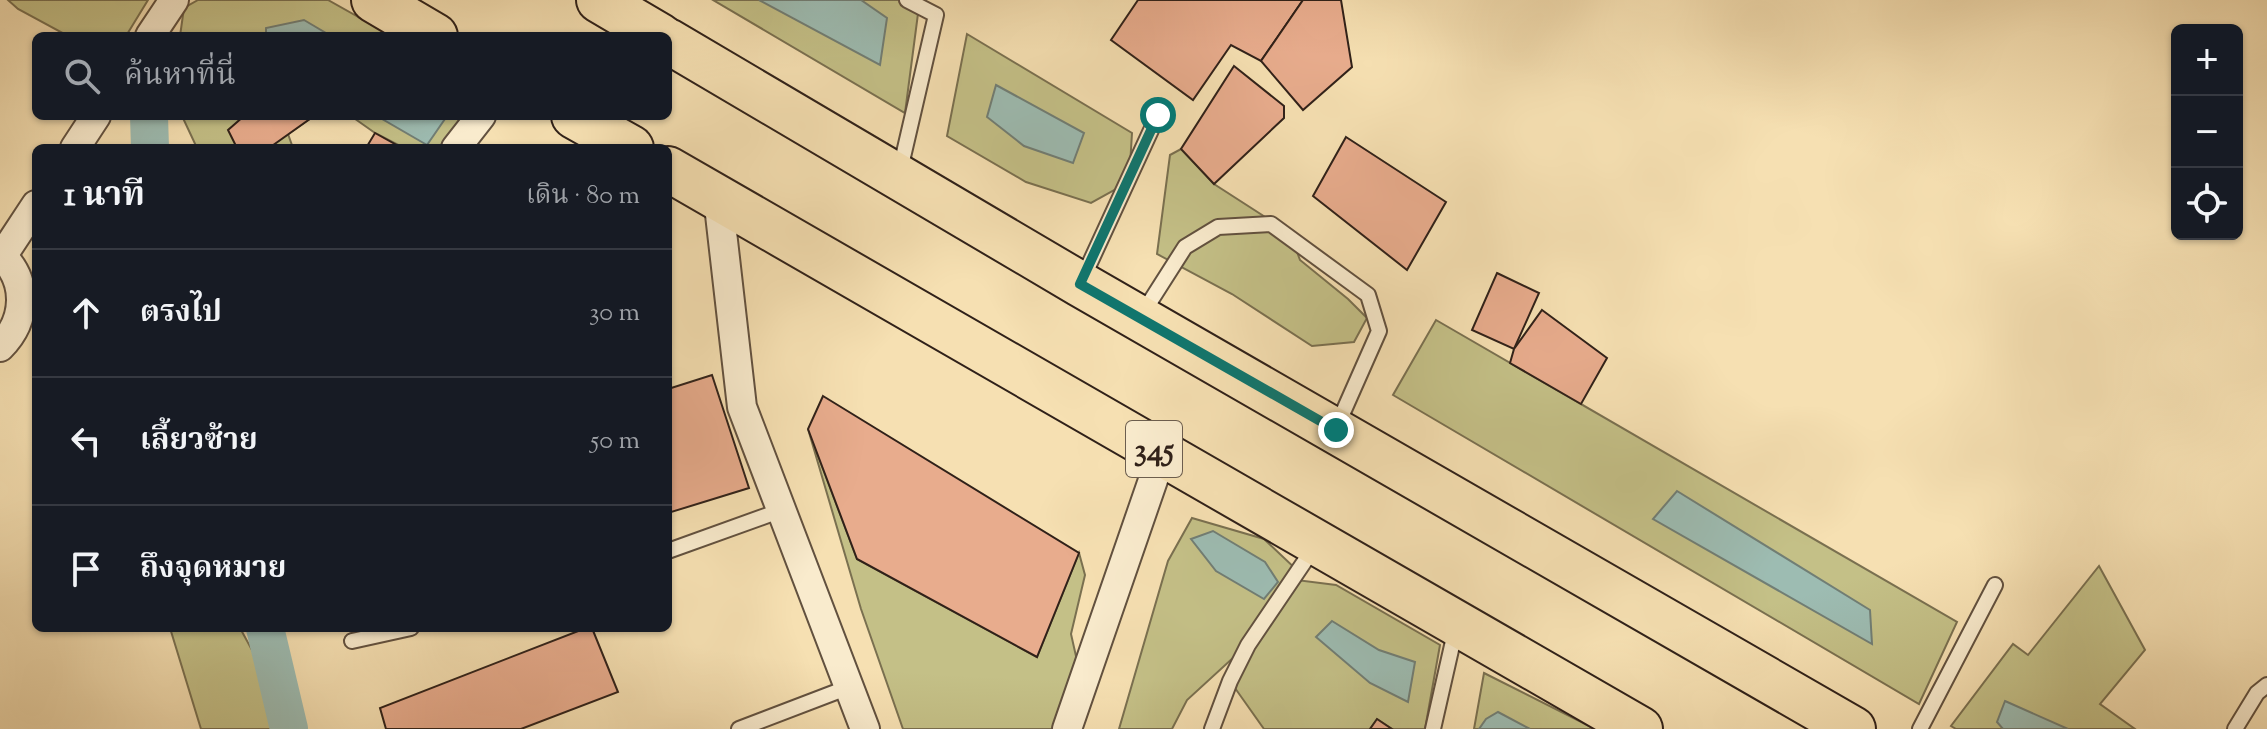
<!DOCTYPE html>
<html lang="th">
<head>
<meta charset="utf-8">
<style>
	:root { --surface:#171b24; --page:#242831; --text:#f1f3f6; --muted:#9ea1a6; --line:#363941 }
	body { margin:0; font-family:"Sorts Mill Goudy","Noto Serif Thai",serif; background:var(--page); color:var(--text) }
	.controls { position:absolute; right:24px; top:24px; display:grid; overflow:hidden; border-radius:12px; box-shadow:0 2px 6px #0004 }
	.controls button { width:72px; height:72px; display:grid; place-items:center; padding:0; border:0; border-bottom:2px solid var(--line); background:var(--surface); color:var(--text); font:40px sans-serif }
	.stop { position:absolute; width:24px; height:24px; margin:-18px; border:6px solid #0f766e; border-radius:50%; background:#fff }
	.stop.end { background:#0f766e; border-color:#fff; box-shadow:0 2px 8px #0008 }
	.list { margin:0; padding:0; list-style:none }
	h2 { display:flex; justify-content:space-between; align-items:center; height:104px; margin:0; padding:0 32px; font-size:34px }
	h2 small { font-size:26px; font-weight:400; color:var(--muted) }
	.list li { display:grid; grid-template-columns:52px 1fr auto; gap:24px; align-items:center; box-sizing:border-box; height:128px; padding:0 32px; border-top:2px solid var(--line) }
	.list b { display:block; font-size:30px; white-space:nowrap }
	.list em { font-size:26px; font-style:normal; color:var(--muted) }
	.icon { flex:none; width:44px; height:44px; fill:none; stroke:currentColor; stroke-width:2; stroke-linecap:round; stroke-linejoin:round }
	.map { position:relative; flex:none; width:2267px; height:729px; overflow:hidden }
	.search { position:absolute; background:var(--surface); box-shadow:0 2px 6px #0004; left:32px; top:32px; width:640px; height:88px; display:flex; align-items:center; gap:20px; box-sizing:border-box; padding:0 28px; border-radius:12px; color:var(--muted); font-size:30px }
	.panel { position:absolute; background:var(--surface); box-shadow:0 2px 6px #0004; left:32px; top:144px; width:640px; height:488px; border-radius:12px }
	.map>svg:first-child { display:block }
</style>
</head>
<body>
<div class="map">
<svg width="2267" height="729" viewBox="0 0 2267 729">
	<rect width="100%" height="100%" fill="#f6e0b2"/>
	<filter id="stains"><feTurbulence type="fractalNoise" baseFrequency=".0025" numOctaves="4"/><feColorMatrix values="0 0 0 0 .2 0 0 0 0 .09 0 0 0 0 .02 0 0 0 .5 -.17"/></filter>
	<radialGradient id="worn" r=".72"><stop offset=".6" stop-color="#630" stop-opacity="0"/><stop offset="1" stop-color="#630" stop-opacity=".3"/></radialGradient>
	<g fill="#c4c087" stroke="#7a7050" stroke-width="2">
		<polygon points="8,0 148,0 126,36 68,36 18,9"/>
		<polygon points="198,0 328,0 392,36 180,36 184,8"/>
		<polygon points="713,0 908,0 919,6 905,113"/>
		<polygon points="967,34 1132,133 1129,182 1091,203 1026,182 947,136"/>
		<polygon points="182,116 314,116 288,134 293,148 197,148"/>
		<polygon points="351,116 481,116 460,148 404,148 375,133"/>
		<polygon points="1181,149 1214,184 1290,233 1300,260 1348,299 1367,318 1354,342 1312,346 1232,294 1157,254 1170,155"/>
		<polygon points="1436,320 1957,622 1919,704 1393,395"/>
		<polygon points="808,429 857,559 1037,657 1079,553 1085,575 1071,634 1078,665 1060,729 903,729 861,609"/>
		<polygon points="1192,518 1264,539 1299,572 1296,580 1336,585 1440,645 1425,729 1392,729 1377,719 1370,729 1264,729 1230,681 1246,646 1187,700 1172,729 1119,729 1168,561"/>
		<polygon points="2099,566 2145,650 2100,704 2135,729 1956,729 1951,726 2013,644 2028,655"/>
		<polygon points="170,628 240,628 284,709 289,729 201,729"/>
		<polygon points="1484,673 1595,729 1474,729"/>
	</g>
	<g fill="#9dbcb2" stroke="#717e75" stroke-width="2">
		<polygon points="759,0 861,0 887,18 880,65"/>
		<polygon points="304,20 331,36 266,36 266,28"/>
		<polygon points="996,85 1084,133 1073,163 1024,146 987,117"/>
		<polygon points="377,116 447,116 427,145"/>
		<polygon points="1677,491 1870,610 1872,644 1653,519"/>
		<polygon points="1213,531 1265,562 1278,582 1264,599 1216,571 1191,539"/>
		<polygon points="1332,621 1379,650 1415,662 1408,702 1370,683 1316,637"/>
		<polygon points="2005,701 2068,729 2003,729 1997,722"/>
		<polygon points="1498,712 1530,729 1479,729 1486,719"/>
	</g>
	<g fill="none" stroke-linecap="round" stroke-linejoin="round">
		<g stroke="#9dbcb2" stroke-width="38">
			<polyline points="149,116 150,148"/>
			<polyline points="265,628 289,729"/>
		</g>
	</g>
	<g fill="#e8ac8d" stroke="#302119" stroke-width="2">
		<polygon points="1138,0 1303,0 1261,61 1231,45 1193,100 1111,40"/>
		<polygon points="1303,0 1341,0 1352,67 1303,110 1261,61"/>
		<polygon points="1234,66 1284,106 1284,118 1214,184 1181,149"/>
		<polygon points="244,116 314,116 269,148 237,148 228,130"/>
		<polygon points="375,133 402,148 366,148"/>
		<polygon points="1346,137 1446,202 1407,270 1313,196"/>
		<polygon points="1497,273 1539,293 1514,349 1472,330"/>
		<polygon points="1542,310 1607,358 1581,404 1510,363 1514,349"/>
		<polygon points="712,375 749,488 668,513 668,389"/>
		<polygon points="823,396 1079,553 1037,657 857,559 808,429"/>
		<polygon points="586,628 592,628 618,692 521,729 386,729 380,708"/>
		<polygon points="1377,719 1392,729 1370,729"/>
	</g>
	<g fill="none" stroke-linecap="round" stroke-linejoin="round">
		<defs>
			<g id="service">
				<polyline points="900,170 936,15 907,0"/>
				<polyline points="1082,280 1158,115"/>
				<polyline points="1141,316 1185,247 1218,227 1271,224 1368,295 1379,331 1337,426"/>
				<polyline points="668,551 782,510"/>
				<polyline points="352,641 411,628"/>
				<polyline points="739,729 849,687"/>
				<polyline points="1212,729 1230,681 1248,645 1315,546"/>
				<polyline points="1433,729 1456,628"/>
				<polyline points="1920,729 1995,585"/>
				<polyline points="2235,729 2257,693 2267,685"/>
			</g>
			<g id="minor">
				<polyline points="150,36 174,0"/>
				<polyline points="75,148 96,116"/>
				<polyline points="456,148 481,116"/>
				<polyline points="718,197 742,407 865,729"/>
				<path d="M0 254C29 281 27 320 0 347"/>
				<polyline points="3,255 36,205"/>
				<polyline points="1067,729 1162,454"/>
			</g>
			<g id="primary">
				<polyline points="374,0 435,36"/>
				<polyline points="599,0 660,36"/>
				<polyline points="668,41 1080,284 1853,729"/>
				<polyline points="574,116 631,148"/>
				<polyline points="668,169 1640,729"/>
			</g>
		</defs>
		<use href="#service" stroke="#62513f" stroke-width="18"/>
		<use href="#minor" stroke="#62513f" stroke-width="32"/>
		<use href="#primary" stroke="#302119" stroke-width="48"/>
		<use href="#service" stroke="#f9ebcd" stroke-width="14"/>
		<use href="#minor" stroke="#f9ebcd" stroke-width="28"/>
		<use href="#primary" stroke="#f6e0b2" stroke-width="44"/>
	</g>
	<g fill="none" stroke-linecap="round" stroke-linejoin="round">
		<polyline stroke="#0f766e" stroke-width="10" points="1158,115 1080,284 1336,430"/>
	</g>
	<g text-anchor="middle" stroke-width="7" stroke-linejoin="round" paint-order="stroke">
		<rect fill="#f9ebcd" stroke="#6c5e4f" stroke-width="2" x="1126" y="421" width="56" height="56" rx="6"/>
		<g font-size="32" font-weight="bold" fill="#302119">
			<text x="1154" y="460">345</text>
		</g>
	</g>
	<rect width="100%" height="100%" filter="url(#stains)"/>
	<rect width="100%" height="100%" fill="url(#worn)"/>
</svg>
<div class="controls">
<button>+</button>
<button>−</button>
<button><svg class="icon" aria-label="locate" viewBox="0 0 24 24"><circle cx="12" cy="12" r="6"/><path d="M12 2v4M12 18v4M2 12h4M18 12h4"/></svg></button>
</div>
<div class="stop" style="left:1158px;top:115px"></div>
<div class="stop end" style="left:1336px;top:430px"></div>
<div class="search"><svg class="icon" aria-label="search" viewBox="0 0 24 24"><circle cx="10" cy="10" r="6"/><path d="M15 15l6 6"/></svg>ค้นหาที่นี่</div>
<section class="panel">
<h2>1 นาที<small>เดิน · 80 m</small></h2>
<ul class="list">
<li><svg class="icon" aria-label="ahead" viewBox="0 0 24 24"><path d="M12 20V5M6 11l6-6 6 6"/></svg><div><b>ตรงไป</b></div><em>30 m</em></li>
<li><svg class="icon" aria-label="left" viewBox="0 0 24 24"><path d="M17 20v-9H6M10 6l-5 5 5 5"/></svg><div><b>เลี้ยวซ้าย</b></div><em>50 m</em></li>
<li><svg class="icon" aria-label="arrive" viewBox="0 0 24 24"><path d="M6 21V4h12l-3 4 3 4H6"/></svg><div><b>ถึงจุดหมาย</b></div></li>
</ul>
</section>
</div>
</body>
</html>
